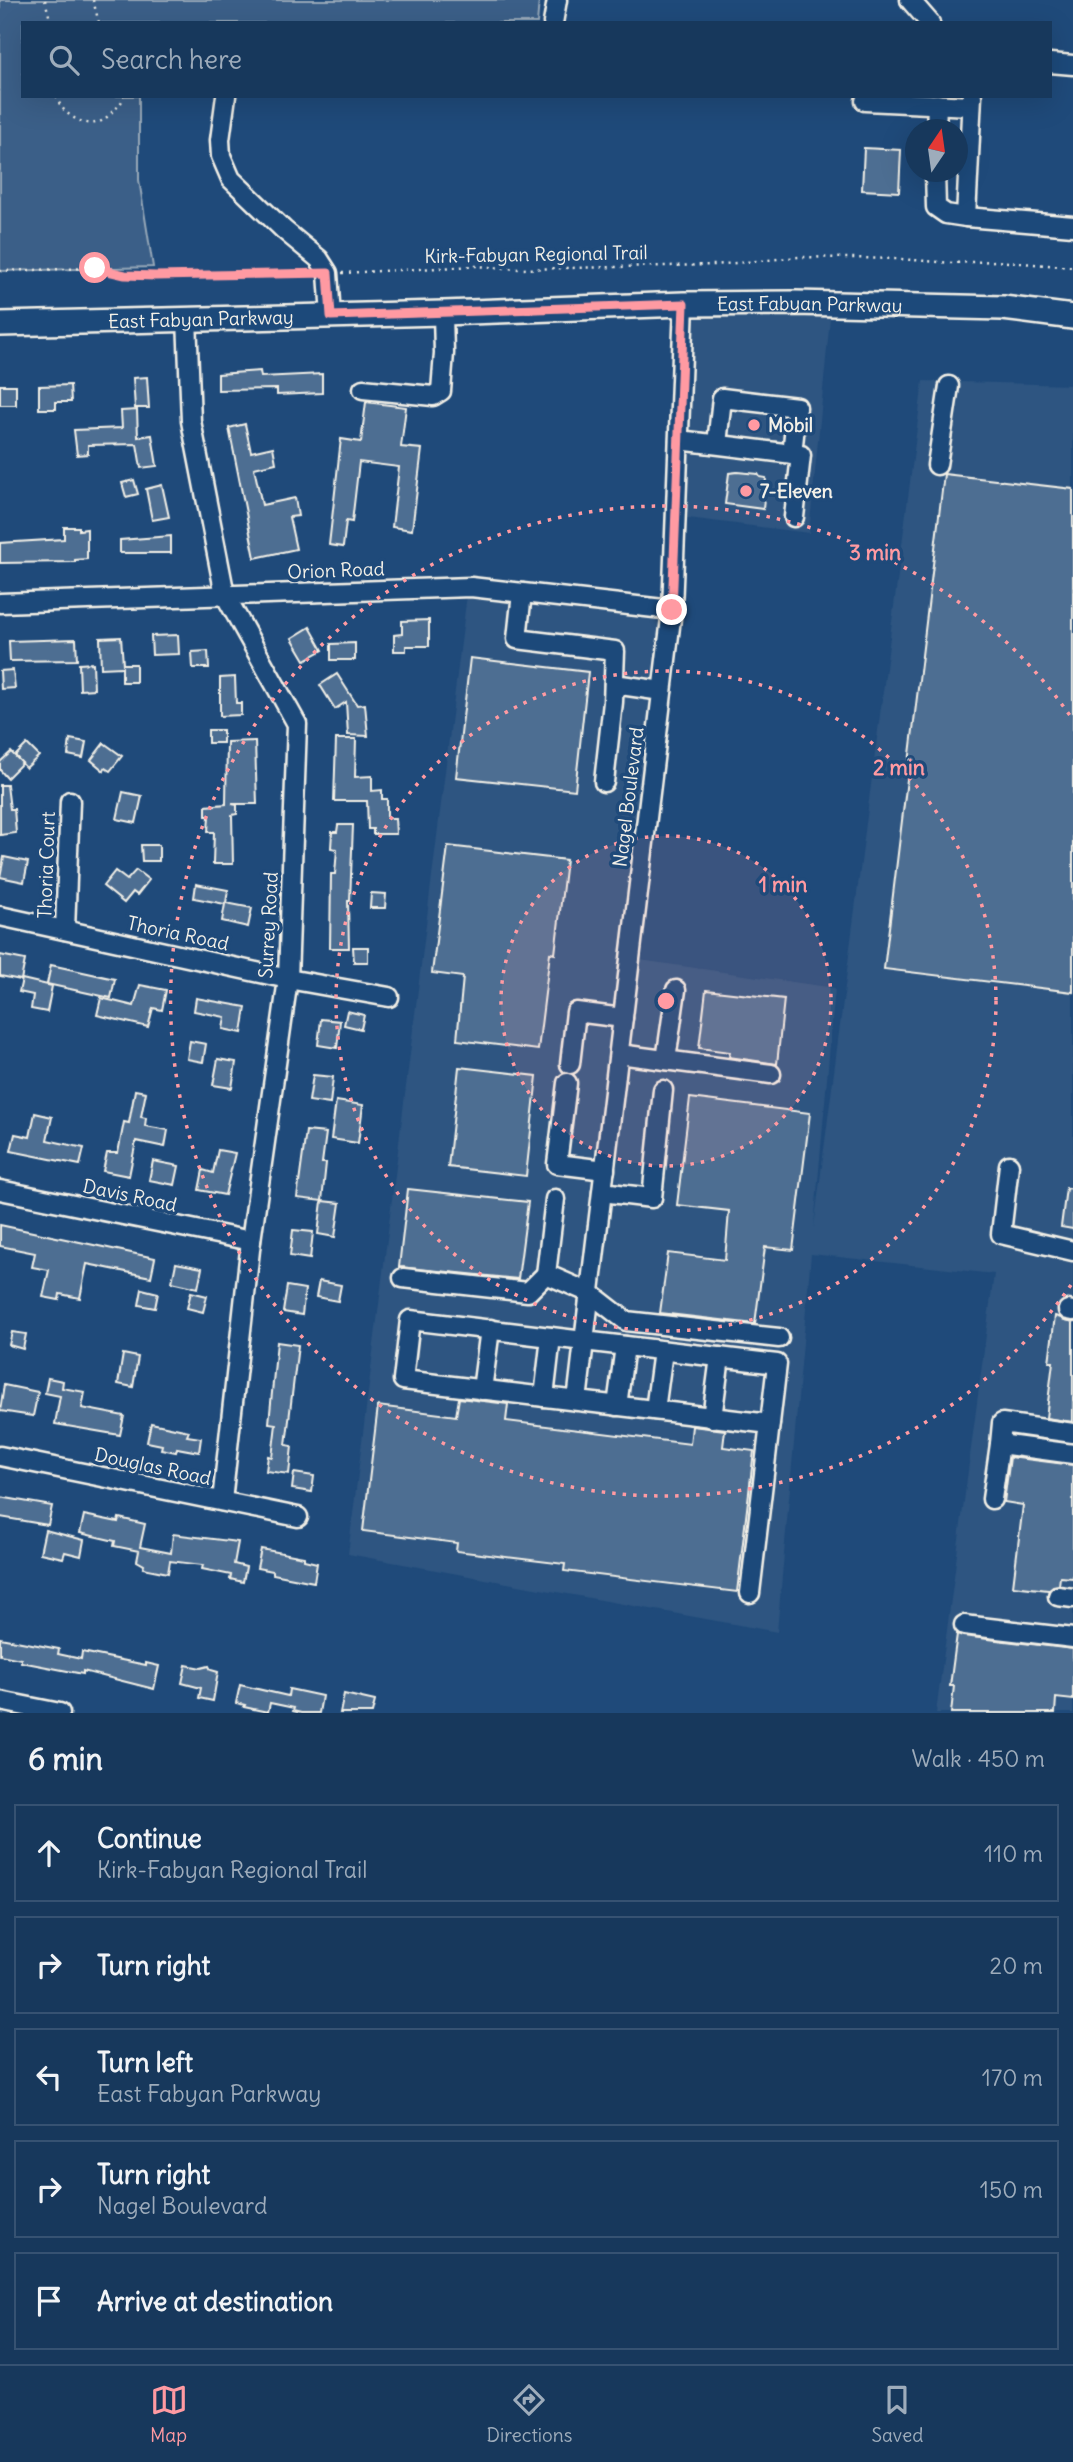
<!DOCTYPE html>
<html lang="en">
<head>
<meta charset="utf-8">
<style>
	:root { --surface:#17385c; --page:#203f62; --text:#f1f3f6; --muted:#9eacbb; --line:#365272; --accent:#ff9aa2 }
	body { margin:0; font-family:Delius,sans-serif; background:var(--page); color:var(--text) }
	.compass { position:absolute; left:905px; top:119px; width:63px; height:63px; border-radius:50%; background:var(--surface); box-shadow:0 7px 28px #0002; rotate:13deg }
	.stop { position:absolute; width:21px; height:21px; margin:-16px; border:5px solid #ff9aa2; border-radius:50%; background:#fff }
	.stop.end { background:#ff9aa2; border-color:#fff; box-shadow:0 2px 7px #0008 }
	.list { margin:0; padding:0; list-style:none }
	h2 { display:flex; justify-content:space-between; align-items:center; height:91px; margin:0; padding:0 28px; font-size:30px }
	h2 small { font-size:23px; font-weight:400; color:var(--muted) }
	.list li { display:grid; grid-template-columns:46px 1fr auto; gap:21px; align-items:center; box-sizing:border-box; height:98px; margin:0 14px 14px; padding:0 14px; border:2px solid var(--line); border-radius:0px }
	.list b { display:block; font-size:26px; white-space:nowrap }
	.list p { margin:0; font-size:23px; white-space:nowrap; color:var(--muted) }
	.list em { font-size:23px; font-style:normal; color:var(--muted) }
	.icon { flex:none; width:38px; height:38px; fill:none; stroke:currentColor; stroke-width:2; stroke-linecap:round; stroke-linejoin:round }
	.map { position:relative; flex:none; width:1073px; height:1713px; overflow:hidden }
	.search { position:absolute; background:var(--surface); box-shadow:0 7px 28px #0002; left:21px; right:21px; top:21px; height:77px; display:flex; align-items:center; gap:18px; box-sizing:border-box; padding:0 24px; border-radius:0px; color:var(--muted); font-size:26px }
	.sheet { height:651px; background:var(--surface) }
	nav { display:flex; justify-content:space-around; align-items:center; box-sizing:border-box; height:98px; border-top:2px solid var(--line); background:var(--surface); font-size:19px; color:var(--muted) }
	nav a { display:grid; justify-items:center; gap:4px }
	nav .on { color:var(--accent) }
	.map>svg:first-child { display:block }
</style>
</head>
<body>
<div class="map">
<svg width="1073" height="1713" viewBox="0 0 1073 1713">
	<rect width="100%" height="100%" fill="#1f4a7a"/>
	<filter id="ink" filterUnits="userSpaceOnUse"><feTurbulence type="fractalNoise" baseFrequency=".0143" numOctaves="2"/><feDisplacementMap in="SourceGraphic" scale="14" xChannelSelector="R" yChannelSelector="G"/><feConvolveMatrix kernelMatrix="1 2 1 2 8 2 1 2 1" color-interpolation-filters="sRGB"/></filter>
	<g filter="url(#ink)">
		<g fill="#2d5581">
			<polygon points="687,307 831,308 809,533 680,517"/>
			<polygon points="923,381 1073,385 1073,1713 936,1713 994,1274 811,1254 777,1632 348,1554 467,594 666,616 619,957 835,988 814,1227"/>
		</g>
		<polygon fill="#3a5f88" stroke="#97a8b8" stroke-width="2" points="0,0 539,0 537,23 23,23 23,96 139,96 139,180 153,267 0,271"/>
		<g fill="#4d6e92" stroke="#f4f1e8" stroke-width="2">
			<polygon points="864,148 901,150 899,192 862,190"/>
			<polygon points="260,371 261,377 322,374 322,393 277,395 277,389 218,390 218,374"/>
			<polygon points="147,377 149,408 135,408 133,378"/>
			<rect x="0" y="385" width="16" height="20"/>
			<polygon points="70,385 71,402 56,402 56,409 39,409 39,386"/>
			<polygon points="366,402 406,407 401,447 422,449 412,530 392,527 399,467 359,462 352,522 346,521 343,547 329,545 341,439 361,442"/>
			<polygon points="137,410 138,437 152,435 157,466 141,468 137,444 88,445 88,454 77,455 74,430 122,428 121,411"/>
			<polygon points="245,424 251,452 273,447 276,463 254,468 262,505 295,498 298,516 289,517 296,549 255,558 229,428"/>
			<polygon points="737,472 758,474 760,477 766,478 763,509 725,504 729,473"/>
			<polygon points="944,474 1073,489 1073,992 884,969"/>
			<polygon points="134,480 138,494 126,497 122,483"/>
			<polygon points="162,485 169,517 152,520 146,489"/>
			<polygon points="64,527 79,527 79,530 87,529 87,559 75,560 75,562 0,563 0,543 64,539"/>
			<polygon points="171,536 171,553 120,553 120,540"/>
			<polygon points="429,620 429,646 406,646 406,651 394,651 394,635 402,634 402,621"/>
			<polygon points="310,627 323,650 305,660 292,638"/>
			<polygon points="178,635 179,654 152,655 151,636"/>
			<polygon points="121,637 123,664 136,664 136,682 122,682 122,667 101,668 100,638"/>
			<polygon points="76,639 77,660 10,661 9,641"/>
			<polygon points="355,643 355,660 331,660 331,644"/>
			<polygon points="208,651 209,668 193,668 192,652"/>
			<polygon points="470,658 588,672 575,790 456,777"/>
			<polygon points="93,663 94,689 80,690 79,664"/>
			<polygon points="13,670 15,688 1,689 0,671"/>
			<polygon points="337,674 357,705 365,704 368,736 348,735 346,702 335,709 320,685"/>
			<polygon points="235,677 236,703 241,703 241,715 220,716 220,678"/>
			<rect x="208" y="730" width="15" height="13"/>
			<polygon points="70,739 86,742 83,758 68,755"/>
			<polygon points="336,739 356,739 355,777 372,776 372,791 382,790 382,799 387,799 387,818 395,818 396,834 373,834 373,829 368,829 367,801 334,801"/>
			<polygon points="255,741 257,804 232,804 237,805 237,814 232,815 233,864 213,864 214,832 208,832 209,816 206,816 206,806 226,804 227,742"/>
			<polygon points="104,743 122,756 110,771 105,768 104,771 91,760"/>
			<polygon points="27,744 39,756 26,768 15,756"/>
			<polygon points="11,752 22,763 7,778 0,770 0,762"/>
			<polygon points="0,785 7,785 10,809 14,809 16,833 0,835"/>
			<polygon points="123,792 142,796 136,823 117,819"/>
			<polygon points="338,825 353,825 350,901 348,901 349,948 330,948 331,874 335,874 337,849 331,848 332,832 337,832"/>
			<polygon points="141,845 159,845 159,861 142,861"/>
			<polygon points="448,846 566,860 555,954 550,953 538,1050 457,1040 463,977 432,973"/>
			<polygon points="4,857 28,862 24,882 0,877"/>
			<polygon points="136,870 149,880 137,895 133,892 124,903 103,886 115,871 127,880"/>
			<polygon points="196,884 228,890 226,903 252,908 248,927 222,921 225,904 194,898"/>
			<polygon points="371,893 386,894 385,908 370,908"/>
			<polygon points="353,947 368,947 368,962 354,962"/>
			<polygon points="0,955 25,960 21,980 0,976"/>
			<polygon points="51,965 115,979 111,998 47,984"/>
			<polygon points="22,979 52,986 47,1012 31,1009 33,995 19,992"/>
			<polygon points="140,985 166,990 162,1010 153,1008 148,1027 97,1015 101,998 134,1006"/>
			<polygon points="706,990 784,999 777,1064 729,1057 730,1052 699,1048"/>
			<polygon points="196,998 246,1007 242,1033 223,1029 225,1017 194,1011"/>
			<polygon points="347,1011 364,1015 361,1029 344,1025"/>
			<polygon points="321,1019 340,1021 337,1048 318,1045"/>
			<polygon points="190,1041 206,1044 203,1062 187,1059"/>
			<polygon points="218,1059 236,1062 232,1088 213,1085"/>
			<polygon points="459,1067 537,1076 526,1176 448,1167"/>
			<polygon points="313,1075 333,1077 330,1104 309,1101"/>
			<polygon points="135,1090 146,1092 141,1117 146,1118 145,1126 168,1130 165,1147 136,1141 129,1176 103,1171 107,1153 118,1153 124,1122 129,1123"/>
			<polygon points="690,1098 810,1113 793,1250 765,1247 755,1324 660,1313 668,1253 725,1260 729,1211 677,1205"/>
			<polygon points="336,1101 363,1105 358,1143 331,1139"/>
			<polygon points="35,1113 52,1117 47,1140 84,1148 80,1165 11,1151 15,1134 30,1137"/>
			<polygon points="306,1131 326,1133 322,1163 326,1163 322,1201 297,1198"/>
			<polygon points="218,1150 235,1153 225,1195 199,1190 203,1170 213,1173"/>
			<polygon points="153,1161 179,1166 175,1185 149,1180"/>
			<polygon points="1066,1188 1073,1189 1073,1229 1061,1227"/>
			<polygon points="408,1189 528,1202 518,1279 399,1267"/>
			<polygon points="322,1201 340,1203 335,1237 318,1234"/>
			<polygon points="0,1225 155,1258 151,1277 87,1264 80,1298 60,1294 59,1300 43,1297 49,1270 32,1267 35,1253 0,1246"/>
			<polygon points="293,1230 313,1232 310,1259 290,1256"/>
			<polygon points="176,1263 202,1268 198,1288 172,1282"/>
			<polygon points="319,1281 341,1285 338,1301 316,1297"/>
			<polygon points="287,1286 305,1289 302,1315 283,1312"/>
			<polygon points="142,1289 158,1293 155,1308 139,1305"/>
			<polygon points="191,1292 207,1296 203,1312 187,1308"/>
			<polygon points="1055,1316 1073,1322 1073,1422 1046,1418 1053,1362 1049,1362"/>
			<polygon points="12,1332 26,1334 23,1349 9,1345"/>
			<polygon points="277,1342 298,1345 286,1445 292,1446 289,1474 266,1471 268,1456 272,1457 276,1424 269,1423"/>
			<polygon points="123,1354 138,1357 133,1387 118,1384"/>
			<polygon points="48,1378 63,1381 62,1388 85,1392 82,1408 124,1416 120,1435 55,1424 60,1396 45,1393"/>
			<polygon points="4,1385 38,1392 33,1416 0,1411"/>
			<polygon points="459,1398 508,1404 506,1421 690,1444 692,1426 725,1430 723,1447 754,1451 737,1592 564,1571 565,1564 456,1551 457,1543 363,1531 378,1406 456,1416"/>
			<polygon points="151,1423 189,1431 187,1436 201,1438 199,1452 177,1448 176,1452 161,1449 162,1445 147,1442"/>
			<polygon points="1010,1457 1073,1465 1073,1578 1060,1577 1059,1585 1053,1586 1048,1590 1013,1586 1023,1505 1004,1502"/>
			<polygon points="294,1473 314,1476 312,1492 292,1489"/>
			<polygon points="0,1497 52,1506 48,1525 0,1517"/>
			<polygon points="84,1515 118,1522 119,1518 145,1524 140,1547 171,1553 173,1534 238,1542 234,1564 246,1567 243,1582 230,1579 231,1575 202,1569 203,1565 170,1561 168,1573 143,1568 144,1565 137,1561 139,1551 114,1546 115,1541 80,1533"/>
			<polygon points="45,1530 84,1540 81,1556 65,1552 63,1558 40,1553"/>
			<polygon points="261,1549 304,1557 304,1560 317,1563 314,1582 273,1574 273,1571 257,1568"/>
			<polygon points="957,1634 963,1636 1073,1649 1073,1700 1056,1698 1055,1713 951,1713 954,1686 950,1686"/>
			<polygon points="0,1638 59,1649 58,1654 81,1659 82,1652 146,1665 146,1663 159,1666 154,1689 83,1671 83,1674 21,1662 21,1659 0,1655"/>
			<polygon points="186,1665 201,1668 209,1666 211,1670 218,1672 213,1701 199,1698 201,1688 182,1683"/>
			<polygon points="240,1685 288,1696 289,1689 322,1696 319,1713 301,1713 293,1711 294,1708 270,1703 268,1712 244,1707 245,1705 236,1703"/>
			<polygon points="344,1694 375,1701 372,1713 340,1713"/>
		</g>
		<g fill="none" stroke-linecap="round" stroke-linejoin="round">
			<defs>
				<g id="minor">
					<polyline points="910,0 930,23"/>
					<polyline points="553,23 557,0"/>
					<polyline points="1050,63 1073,65"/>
					<polyline points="226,96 220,140 221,156 231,179 284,230 319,259 328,273 331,316"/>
					<polyline points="972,96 966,217 1073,226"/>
					<polyline points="865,101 971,106"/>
					<polyline points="936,130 937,104"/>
					<polyline points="935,172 936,207 946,214 966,217"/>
					<polyline points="684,304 672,610 584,1341 777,1364 750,1593"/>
					<polyline points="187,318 191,421 225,595 297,724 288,979 251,1241 222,1501"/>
					<polyline points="363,389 433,396 441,391 444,353 443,313"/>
					<polyline points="679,440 801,455 794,517"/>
					<polyline points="717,444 722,398 797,407 792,454"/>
					<polyline points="937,465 949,386"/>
					<polyline points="522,593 517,639 615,651 613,702 604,782"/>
					<polyline points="0,603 471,587 672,610"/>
					<polyline points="614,684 662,691"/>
					<polyline points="0,916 288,979 389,997"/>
					<polyline points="65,930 70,801"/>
					<polyline points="619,1054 771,1074"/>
					<polyline points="666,1060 676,990"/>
					<polyline points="570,1064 576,1012 623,1018"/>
					<polyline points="567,1083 557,1164 605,1170"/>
					<polyline points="1009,1165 1001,1234 1073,1251"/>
					<polyline points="0,1190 251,1241"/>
					<polyline points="602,1192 652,1198 663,1090"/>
					<polyline points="555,1199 546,1274 590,1293 626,1321 779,1338"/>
					<polyline points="403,1278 528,1292 546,1274"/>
					<polyline points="1068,1310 1073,1311"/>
					<polyline points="482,1390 490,1329"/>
					<polyline points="544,1397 551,1337"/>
					<path d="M577 1401 584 1341 410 1320 403 1380C525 1395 647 1410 770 1424"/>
					<polyline points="617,1406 625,1346"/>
					<polyline points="655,1410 663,1351"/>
					<polyline points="712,1418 720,1357"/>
					<polyline points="1000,1444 1002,1423 1073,1433"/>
					<polyline points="0,1456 298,1517"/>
					<polyline points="992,1499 1000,1444 1073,1454"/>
					<polyline points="1058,1596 1073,1598"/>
					<polyline points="964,1625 1073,1638"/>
					<polyline points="0,1701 60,1713"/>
				</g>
				<g id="major">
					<path id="s1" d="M0 324 443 313 684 304 795 303 1003 308 1073 317"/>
				</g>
			</defs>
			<use href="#minor" stroke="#f4f1e8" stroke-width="23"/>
			<use href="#major" stroke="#f4f1e8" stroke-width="28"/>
			<g stroke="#f4f1e8" stroke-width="2.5" stroke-dasharray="2 5" stroke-linecap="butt">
				<polyline points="45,0 51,23"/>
				<polyline points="93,0 99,23"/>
				<path d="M57 96C59 111 80 126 96 123 103 122 109 115 114 110 120 105 122 103 123 96"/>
				<polyline points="0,271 95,268 125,275 155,276 311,273"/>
				<polyline points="342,273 476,266 519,269 714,265 799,257 900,259 952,263 995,261 1073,267"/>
			</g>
			<use href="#minor" stroke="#1f4a7a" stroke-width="18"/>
			<use href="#major" stroke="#1f4a7a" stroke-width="23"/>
		</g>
	</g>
	<g fill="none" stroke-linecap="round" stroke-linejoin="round" filter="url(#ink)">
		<polyline stroke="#ff9aa2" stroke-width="9" points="95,268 125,275 155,276 328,273 331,316 684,304 672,610"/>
	</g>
	<circle cx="666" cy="1001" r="165" fill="#ff9aa2" fill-opacity=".12"/>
	<g fill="none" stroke="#ff9aa2" stroke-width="3.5" stroke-dasharray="3.5 7">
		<circle cx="666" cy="1001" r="165"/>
		<circle cx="666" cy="1001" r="330"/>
		<path d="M1071 1285A495 495 0 1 1 1071 717"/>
	</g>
	<g fill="#ff9aa2" stroke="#1f4a7a" stroke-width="2.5">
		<circle cx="754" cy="425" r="7"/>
		<circle cx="746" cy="491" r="7"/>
	</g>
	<g text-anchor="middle" stroke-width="7" stroke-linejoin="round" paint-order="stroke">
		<g font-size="19" fill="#f4f1e8" stroke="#1f4a7a">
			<text transform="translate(536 254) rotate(-1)" y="7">Kirk-Fabyan Regional Trail</text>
			<text dy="7" stroke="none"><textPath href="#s1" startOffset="810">East Fabyan Parkway</textPath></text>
			<text dy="7" stroke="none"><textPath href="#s1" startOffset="201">East Fabyan Parkway</textPath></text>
			<text transform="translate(336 570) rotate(-2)" y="7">Orion Road</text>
			<text transform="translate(628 797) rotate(-83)" y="7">Nagel Boulevard</text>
			<text transform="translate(46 865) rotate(-88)" y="7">Thoria Court</text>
			<text transform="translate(268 925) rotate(-87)" y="7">Surrey Road</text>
			<text transform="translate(178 933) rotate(12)" y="7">Thoria Road</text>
			<text transform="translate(130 1195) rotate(12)" y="7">Davis Road</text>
			<text transform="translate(153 1466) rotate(12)" y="7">Douglas Road</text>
		</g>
		<g font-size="19" font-weight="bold" fill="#f4f1e8" stroke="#1f4a7a" text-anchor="start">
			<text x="768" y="432">Mobil</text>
			<text x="760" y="498">7-Eleven</text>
		</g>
	</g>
	<circle cx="666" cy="1001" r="10" fill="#ff9aa2" stroke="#1f4a7a" stroke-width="3.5"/>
	<g font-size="21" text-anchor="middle" font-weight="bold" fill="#ff9aa2" stroke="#1f4a7a" stroke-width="7" stroke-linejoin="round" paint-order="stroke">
		<text x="875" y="560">3 min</text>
		<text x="899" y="775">2 min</text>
		<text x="783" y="892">1 min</text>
	</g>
</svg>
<svg class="compass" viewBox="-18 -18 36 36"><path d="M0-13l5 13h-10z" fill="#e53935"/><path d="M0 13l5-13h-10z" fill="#9eacbb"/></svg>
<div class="stop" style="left:95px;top:268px"></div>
<div class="stop end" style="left:672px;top:610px"></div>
<div class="search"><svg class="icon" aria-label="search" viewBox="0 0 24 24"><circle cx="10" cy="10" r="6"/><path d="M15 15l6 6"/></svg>Search here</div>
</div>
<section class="sheet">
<h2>6 min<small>Walk · 450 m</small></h2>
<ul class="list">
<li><svg class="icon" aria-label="ahead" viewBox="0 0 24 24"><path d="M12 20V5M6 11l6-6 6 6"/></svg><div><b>Continue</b><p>Kirk-Fabyan Regional Trail</p></div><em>110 m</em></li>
<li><svg class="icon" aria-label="right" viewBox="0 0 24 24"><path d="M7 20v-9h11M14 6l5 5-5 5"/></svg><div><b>Turn right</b></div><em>20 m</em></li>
<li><svg class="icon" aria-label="left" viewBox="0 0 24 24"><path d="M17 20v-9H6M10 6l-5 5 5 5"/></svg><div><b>Turn left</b><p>East Fabyan Parkway</p></div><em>170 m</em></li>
<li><svg class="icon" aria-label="right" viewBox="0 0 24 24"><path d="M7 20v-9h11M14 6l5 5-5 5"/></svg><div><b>Turn right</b><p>Nagel Boulevard</p></div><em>150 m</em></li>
<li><svg class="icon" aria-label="arrive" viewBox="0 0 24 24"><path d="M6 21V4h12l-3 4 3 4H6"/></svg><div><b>Arrive at destination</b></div></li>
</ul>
</section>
<nav>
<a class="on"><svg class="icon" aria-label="map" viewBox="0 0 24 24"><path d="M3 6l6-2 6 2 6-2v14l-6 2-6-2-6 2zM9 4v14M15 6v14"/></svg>Map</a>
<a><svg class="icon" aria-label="directions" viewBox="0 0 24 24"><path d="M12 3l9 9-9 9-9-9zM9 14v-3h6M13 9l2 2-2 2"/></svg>Directions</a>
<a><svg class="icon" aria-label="saved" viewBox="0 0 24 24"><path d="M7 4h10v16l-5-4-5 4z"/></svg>Saved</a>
</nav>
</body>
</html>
